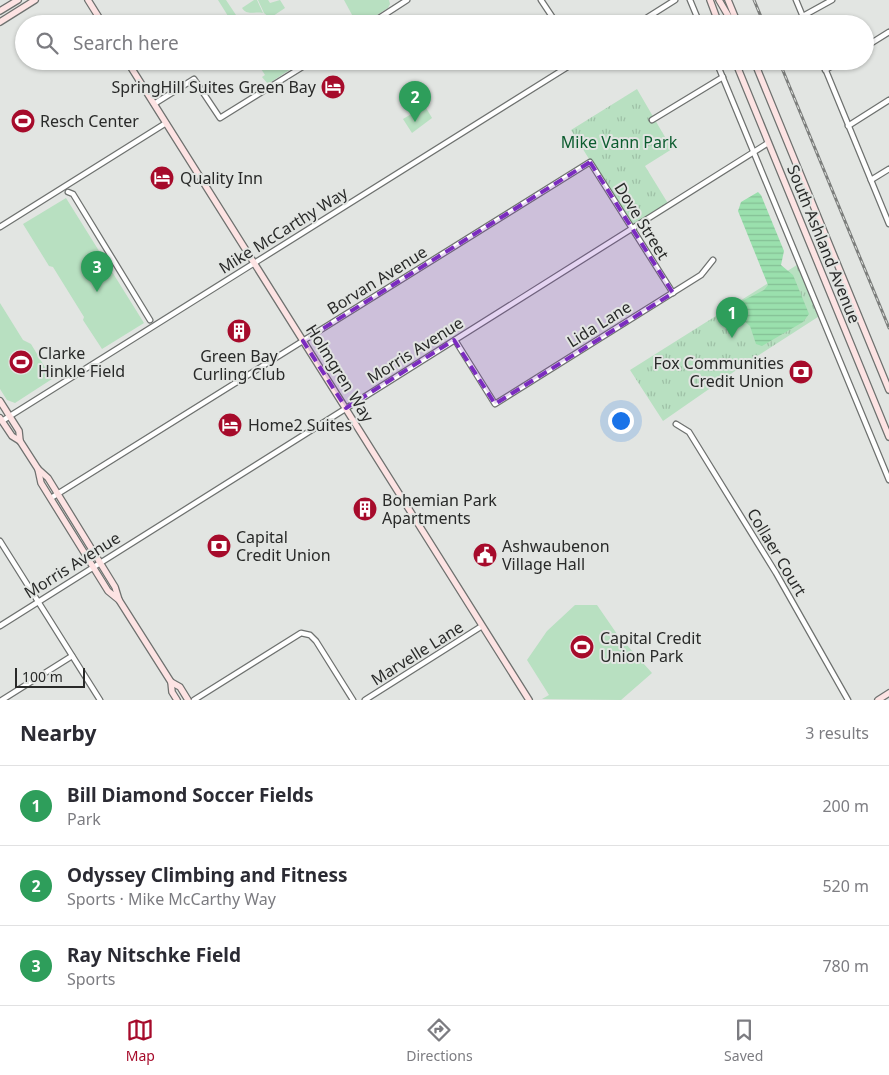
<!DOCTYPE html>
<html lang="en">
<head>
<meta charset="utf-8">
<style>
	:root { --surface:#fff; --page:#f7f7f7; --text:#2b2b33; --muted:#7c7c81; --line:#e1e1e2; --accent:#a60b2b }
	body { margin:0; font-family:"Noto Sans",sans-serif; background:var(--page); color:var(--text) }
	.scale { position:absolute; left:15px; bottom:12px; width:70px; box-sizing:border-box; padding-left:5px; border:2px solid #292a29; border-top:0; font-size:14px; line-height:18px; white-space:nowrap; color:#292a29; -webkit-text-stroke:4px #e2e5e2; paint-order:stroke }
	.you { position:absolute; left:620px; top:420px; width:18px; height:18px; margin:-12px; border:4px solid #fff; border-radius:50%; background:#1a73e8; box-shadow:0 0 0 8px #1a73e833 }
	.badge { display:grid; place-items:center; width:32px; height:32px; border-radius:50%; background:var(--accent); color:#fff; font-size:16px; font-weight:700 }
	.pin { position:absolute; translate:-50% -41px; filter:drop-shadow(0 1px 2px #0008) }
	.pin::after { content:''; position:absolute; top:26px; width:18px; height:15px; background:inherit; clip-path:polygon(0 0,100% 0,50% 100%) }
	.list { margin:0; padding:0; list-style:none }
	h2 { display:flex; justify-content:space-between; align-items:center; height:65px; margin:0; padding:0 20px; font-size:21px }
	h2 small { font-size:16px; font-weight:400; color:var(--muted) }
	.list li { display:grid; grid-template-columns:32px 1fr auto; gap:15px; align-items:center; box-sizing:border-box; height:80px; padding:0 20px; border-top:1px solid var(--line) }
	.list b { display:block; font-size:19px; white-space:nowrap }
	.list p { margin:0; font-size:16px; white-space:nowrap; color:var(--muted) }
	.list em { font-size:16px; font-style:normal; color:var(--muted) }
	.icon { flex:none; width:28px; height:28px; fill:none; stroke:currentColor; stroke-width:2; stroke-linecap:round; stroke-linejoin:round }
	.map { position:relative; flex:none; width:889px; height:700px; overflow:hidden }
	.search { position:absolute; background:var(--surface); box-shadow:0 1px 4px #0004; left:15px; right:15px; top:15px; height:55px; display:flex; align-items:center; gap:12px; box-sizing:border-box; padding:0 18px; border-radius:28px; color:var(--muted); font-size:19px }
	.sheet { height:305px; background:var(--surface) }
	nav { display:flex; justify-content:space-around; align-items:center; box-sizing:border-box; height:70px; border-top:1px solid var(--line); background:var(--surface); font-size:14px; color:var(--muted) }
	nav a { display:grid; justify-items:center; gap:2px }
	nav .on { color:var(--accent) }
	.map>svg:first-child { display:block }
</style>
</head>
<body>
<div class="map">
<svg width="889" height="700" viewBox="0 0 889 700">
	<defs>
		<pattern id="park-tufts" width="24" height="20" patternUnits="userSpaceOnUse" patternTransform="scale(1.25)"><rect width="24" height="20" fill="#b8e0c1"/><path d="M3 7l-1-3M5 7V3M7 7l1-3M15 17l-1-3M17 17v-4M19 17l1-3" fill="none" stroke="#9ec0a6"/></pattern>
		<pattern id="water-rules" width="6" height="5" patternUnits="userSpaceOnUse" patternTransform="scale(1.25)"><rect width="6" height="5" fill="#9ae0ad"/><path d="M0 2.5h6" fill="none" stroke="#85c095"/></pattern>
	</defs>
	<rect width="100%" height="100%" fill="#e2e5e2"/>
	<g fill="#b8e0c1">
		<polygon points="218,0 226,0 242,24 233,24"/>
		<path d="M254 0H257L263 13C255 11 247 16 242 8Z"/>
		<polygon points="258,0 268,0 270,3 280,0 285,8 270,18 264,13"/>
		<polygon points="344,0 389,0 390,4 388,8 363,24 357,24"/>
		<polygon points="256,61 286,61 288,66 291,64 294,67 268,84 262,77 265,75"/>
		<polygon points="425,106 432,118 412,133 403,119"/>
		<polygon points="66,198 144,323 102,349 83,320 84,317 53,267 49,266 23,224"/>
		<polygon points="0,303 23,340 31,344 52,379 15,403 7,400 0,389"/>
		<polygon points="575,605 597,605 617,634 652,673 621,700 542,699 549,695 527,660 547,631"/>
	</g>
	<g fill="url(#park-tufts)">
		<polygon points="637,89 672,149 645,166 669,205 632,228 571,130"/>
		<polygon points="800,263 821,315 748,362 663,421 630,370"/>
	</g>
	<polygon fill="url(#water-rules)" points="758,192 761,195 784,251 781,265 793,275 809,314 803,322 762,346 756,344 750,326 740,318 736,312 740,302 764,290 768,285 738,211 741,202"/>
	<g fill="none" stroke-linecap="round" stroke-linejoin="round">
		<defs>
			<g id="street">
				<polyline points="541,0 557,24"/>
				<polyline points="690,0 700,24"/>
				<polyline points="796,0 806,24"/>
				<polyline points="803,16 832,0"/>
				<polyline points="370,24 407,0"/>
				<polyline points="637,24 675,0"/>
				<polyline points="865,47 889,32"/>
				<polyline points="716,61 889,480"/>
				<polyline points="822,61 889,224"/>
				<polyline points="825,70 842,61"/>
				<polyline points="154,104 194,79 220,118 312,61"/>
				<polyline points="652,120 723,77"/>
				<polyline points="848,126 889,100"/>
				<polyline points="871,180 889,169"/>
				<polyline points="68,192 73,194 150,320"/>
				<polyline points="0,227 166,123"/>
				<polyline points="455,340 495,404 701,275 713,260"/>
				<polyline points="2,421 577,61"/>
				<polyline points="676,424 689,432 776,573 848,700"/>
				<polyline points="51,498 590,162 673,293"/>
				<polyline points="0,541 100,700"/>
				<polyline points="0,626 768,143"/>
				<polyline points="2,700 72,656"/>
				<polyline points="194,700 301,633 310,635 316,641 353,700"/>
				<polyline points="365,700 482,626"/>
			</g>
			<g id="secondary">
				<polyline points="88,0 103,24"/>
				<polyline points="710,0 719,24"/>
				<polyline points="719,0 733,24"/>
				<polyline points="728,0 738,24"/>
				<polyline points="0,11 18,0"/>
				<polyline points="0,22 35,0"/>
				<polyline points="127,61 529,700"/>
				<polyline points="735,61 889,437"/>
				<polyline points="754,61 889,390"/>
				<polyline points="0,401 19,431 20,441"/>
				<polyline points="0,418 12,436 20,441 38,469 48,478 115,587 119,600"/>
				<polyline points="38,469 41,483 108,591 119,600 171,682 180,687 188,700"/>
				<polyline points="171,682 172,692 177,700"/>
				<polyline points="878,700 889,693"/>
			</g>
		</defs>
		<use href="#street" stroke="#6e716f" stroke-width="7"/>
		<use href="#secondary" stroke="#6e716f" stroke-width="8"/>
		<use href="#street" stroke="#fff" stroke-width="4.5"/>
		<use href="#secondary" stroke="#fde3e3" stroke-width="5.5"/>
		<defs>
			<g id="rail">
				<polyline points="754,0 764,24"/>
				<polyline points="779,61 889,328"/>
			</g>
		</defs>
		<use href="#rail" stroke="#7c7e7c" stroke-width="3"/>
		<use href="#rail" stroke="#e2e5e2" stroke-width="1" stroke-dasharray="4" stroke-linecap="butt"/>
	</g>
	<path fill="#7b2cbf" fill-opacity="0.2" stroke="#7b2cbf" stroke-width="4" stroke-dasharray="10 6" stroke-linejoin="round" d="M590 162 673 293 495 404 454 340 346 408 303 341Z"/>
	<defs>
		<symbol id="hotel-disc" viewBox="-11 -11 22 22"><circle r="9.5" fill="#a60b2b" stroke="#e2e5e2"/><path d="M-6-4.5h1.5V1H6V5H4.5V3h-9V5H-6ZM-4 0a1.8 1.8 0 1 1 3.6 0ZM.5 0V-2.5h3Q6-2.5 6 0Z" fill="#fff"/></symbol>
		<symbol id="stadium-disc" viewBox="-11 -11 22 22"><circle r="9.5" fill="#a60b2b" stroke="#e2e5e2"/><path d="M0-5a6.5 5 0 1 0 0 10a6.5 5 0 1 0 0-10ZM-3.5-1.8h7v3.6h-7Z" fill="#fff"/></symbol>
		<symbol id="building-disc" viewBox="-11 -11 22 22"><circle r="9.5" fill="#a60b2b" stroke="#e2e5e2"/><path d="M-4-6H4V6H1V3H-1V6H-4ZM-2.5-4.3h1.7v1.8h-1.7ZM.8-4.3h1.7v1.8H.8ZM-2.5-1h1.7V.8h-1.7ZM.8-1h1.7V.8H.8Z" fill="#fff"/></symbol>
		<symbol id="bank-disc" viewBox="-11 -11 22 22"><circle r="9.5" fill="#a60b2b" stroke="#e2e5e2"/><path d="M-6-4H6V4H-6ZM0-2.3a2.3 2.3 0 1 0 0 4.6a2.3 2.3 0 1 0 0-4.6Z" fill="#fff"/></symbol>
		<symbol id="civic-disc" viewBox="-11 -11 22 22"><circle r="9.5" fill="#a60b2b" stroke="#e2e5e2"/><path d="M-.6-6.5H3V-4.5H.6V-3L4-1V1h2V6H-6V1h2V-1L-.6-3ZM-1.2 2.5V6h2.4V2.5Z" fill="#fff"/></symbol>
	</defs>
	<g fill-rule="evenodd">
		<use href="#hotel-disc" x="319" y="73" width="28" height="28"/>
		<use href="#stadium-disc" x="9" y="107" width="28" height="28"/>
		<use href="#hotel-disc" x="148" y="164" width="28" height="28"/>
		<use href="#building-disc" x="225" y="317" width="28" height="28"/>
		<use href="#stadium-disc" x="7" y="348" width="28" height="28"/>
		<use href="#bank-disc" x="787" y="358" width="28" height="28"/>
		<use href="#hotel-disc" x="216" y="411" width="28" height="28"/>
		<use href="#building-disc" x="351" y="495" width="28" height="28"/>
		<use href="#bank-disc" x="205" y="532" width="28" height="28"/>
		<use href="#civic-disc" x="471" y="541" width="28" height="28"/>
		<use href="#stadium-disc" x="568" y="633" width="28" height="28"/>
	</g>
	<g text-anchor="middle" stroke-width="4" stroke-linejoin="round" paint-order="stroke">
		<g font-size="16" fill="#292a29" stroke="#e2e5e2" text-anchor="start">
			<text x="316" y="93" text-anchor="end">SpringHill Suites Green Bay</text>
			<text x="40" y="127">Resch Center</text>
			<text x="180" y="184">Quality Inn</text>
			<text x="38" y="359">Clarke<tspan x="38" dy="18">Hinkle Field</tspan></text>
			<text x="239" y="362" text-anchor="middle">Green Bay<tspan x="239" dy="18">Curling Club</tspan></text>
			<text x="784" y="369" text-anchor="end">Fox Communities<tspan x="784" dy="18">Credit Union</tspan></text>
			<text x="248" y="431">Home2 Suites</text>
			<text x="382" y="506">Bohemian Park<tspan x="382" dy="18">Apartments</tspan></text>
			<text x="236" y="543">Capital<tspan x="236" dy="18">Credit Union</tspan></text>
			<text x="502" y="552">Ashwaubenon<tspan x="502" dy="18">Village Hall</tspan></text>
			<text x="600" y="644">Capital Credit<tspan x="600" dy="18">Union Park</tspan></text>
		</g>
		<g font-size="16" fill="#0c5c2f" stroke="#e2e5e2">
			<text x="619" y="148">Mike Vann Park</text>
		</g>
		<g font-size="16" fill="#292a29" stroke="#e2e5e2">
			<text transform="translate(642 221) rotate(58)" y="6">Dove Street</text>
			<text transform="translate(283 230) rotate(-32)" y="6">Mike McCarthy Way</text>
			<text transform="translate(824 244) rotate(68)" y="6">South Ashland Avenue</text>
			<text transform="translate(377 280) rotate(-32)" y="6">Borvan Avenue</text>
			<text transform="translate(599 324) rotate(-32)" y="6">Lida Lane</text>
			<text transform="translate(415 350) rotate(-32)" y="6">Morris Avenue</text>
			<text transform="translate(340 373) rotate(58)" y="6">Holmgren Way</text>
			<text transform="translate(777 552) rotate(59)" y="6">Collaer Court</text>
			<text transform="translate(72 565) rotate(-32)" y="6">Morris Avenue</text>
			<text transform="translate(417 653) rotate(-32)" y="6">Marvelle Lane</text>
		</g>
	</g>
</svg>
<div class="scale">100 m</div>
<div class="you"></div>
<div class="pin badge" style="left:732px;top:338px;background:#2e9e5b">1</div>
<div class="pin badge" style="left:415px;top:122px;background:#2e9e5b">2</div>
<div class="pin badge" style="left:97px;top:292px;background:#2e9e5b">3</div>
<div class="search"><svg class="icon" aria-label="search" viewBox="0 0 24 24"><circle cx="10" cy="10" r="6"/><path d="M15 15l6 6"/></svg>Search here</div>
</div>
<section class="sheet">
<h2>Nearby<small>3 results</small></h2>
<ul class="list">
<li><span class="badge" style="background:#2e9e5b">1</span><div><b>Bill Diamond Soccer Fields</b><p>Park</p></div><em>200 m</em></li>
<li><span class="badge" style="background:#2e9e5b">2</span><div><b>Odyssey Climbing and Fitness</b><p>Sports · Mike McCarthy Way</p></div><em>520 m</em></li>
<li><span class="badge" style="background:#2e9e5b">3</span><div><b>Ray Nitschke Field</b><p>Sports</p></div><em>780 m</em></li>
</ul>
</section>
<nav>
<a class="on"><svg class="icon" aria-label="map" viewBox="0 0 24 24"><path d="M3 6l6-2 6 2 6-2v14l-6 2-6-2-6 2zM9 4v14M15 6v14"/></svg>Map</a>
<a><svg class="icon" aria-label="directions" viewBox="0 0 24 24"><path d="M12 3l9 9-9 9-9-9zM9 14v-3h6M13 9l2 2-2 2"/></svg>Directions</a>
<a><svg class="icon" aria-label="saved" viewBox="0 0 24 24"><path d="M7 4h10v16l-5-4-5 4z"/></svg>Saved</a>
</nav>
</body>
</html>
